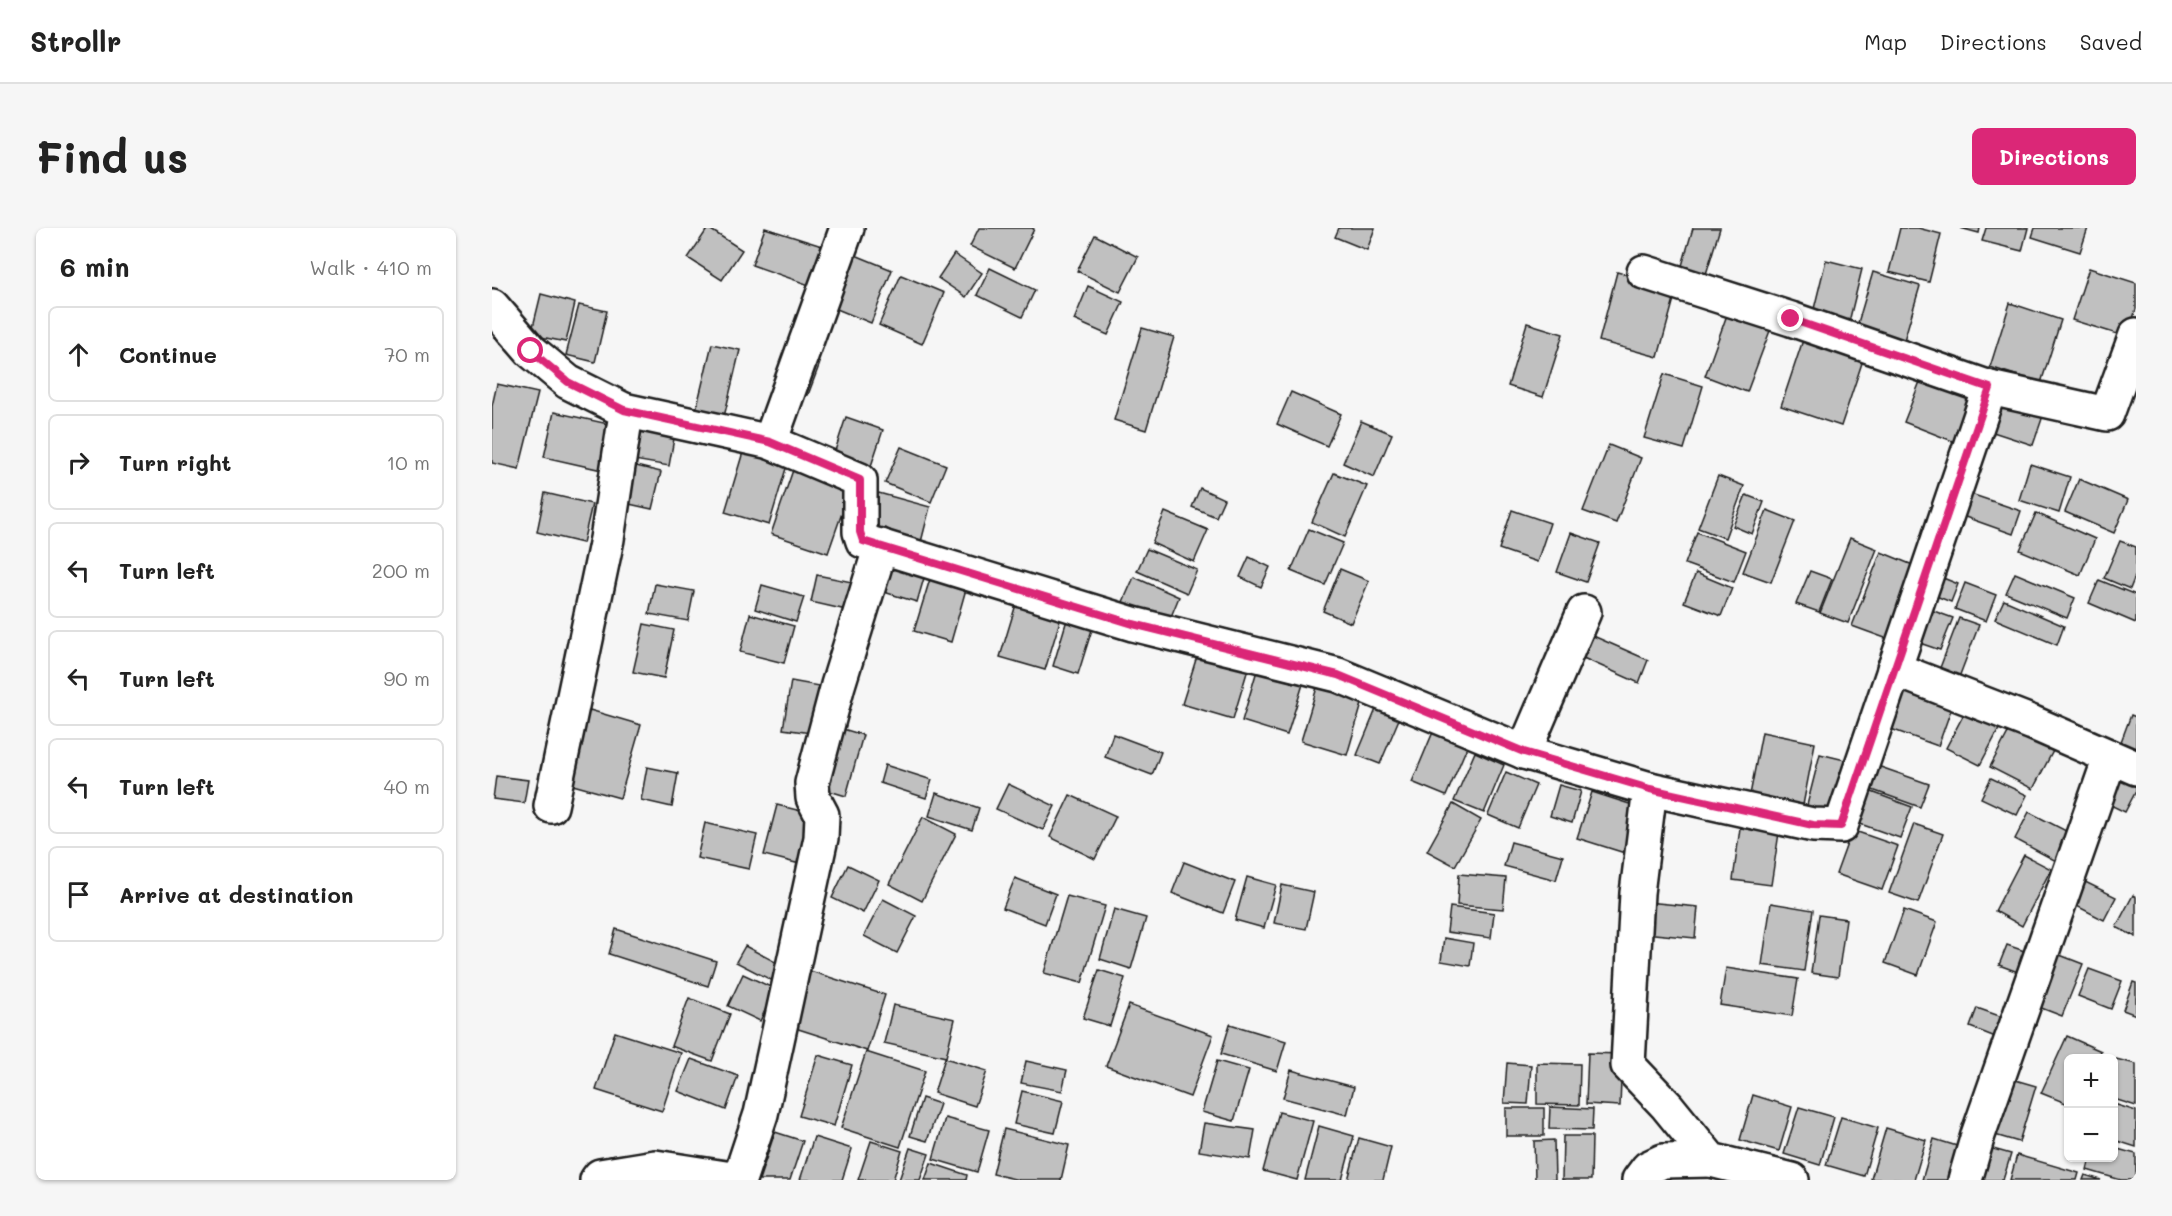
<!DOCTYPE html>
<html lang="en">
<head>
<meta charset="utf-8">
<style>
	:root { --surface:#fff; --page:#f6f6f6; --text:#222; --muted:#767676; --line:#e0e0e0; --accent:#db2777 }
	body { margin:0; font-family:Mali,sans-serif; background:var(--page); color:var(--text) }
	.controls { position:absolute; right:18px; bottom:18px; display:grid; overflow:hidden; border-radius:9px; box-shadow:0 2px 4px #0004 }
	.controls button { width:54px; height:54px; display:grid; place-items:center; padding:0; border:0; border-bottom:2px solid var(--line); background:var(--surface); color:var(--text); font:30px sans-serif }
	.stop { position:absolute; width:18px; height:18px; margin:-14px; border:4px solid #db2777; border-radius:50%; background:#fff }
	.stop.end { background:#db2777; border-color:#fff; box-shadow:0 2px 6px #0008 }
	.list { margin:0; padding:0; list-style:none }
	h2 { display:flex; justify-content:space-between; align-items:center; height:78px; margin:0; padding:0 24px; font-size:26px }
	h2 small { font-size:20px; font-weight:400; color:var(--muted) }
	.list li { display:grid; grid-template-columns:39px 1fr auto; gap:18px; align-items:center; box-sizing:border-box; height:96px; margin:0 12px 12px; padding:0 12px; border:2px solid var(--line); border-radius:9px }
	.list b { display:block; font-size:22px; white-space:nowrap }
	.list em { font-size:20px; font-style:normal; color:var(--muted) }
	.icon { flex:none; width:33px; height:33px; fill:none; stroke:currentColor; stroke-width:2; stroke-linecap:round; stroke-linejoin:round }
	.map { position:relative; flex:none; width:1644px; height:952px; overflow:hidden; border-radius:9px }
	header { display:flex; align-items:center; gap:36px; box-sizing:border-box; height:84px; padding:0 30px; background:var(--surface); border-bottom:2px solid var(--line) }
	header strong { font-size:28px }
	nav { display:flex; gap:33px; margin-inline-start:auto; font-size:21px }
	.intro { display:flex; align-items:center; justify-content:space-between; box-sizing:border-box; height:144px; padding:0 36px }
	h1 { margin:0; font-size:42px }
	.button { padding:15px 27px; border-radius:9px; background:var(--accent); color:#fff; font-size:21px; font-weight:700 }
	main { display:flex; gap:36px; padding:0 36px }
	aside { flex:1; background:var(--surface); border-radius:9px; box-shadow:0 2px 4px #0004 }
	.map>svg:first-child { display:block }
</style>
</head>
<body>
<header>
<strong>Strollr</strong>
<nav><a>Map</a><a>Directions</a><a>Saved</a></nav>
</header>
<div class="intro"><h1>Find us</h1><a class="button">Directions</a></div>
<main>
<aside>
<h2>6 min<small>Walk · 410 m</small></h2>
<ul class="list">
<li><svg class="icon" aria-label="ahead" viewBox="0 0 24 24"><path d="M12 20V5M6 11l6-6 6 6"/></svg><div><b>Continue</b></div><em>70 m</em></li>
<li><svg class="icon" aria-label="right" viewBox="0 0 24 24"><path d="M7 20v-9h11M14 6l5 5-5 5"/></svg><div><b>Turn right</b></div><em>10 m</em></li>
<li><svg class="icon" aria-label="left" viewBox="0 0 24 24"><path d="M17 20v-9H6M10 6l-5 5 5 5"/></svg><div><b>Turn left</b></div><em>200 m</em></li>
<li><svg class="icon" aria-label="left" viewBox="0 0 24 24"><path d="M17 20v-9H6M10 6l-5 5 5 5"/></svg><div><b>Turn left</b></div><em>90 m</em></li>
<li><svg class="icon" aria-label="left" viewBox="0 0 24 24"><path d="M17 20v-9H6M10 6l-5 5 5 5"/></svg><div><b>Turn left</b></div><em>40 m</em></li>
<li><svg class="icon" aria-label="arrive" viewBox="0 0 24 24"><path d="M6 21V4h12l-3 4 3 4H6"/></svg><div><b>Arrive at destination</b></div></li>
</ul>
</aside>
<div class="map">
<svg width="1644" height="952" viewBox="0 0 1644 952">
	<rect width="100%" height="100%" fill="#f6f6f6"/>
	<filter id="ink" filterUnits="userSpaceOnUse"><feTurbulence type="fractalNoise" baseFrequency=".0167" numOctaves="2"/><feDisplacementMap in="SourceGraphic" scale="12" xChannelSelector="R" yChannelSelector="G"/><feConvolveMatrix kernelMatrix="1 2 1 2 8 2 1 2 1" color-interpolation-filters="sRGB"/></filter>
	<g filter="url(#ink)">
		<g fill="#c0c0c0" stroke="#1c1c1c" stroke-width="1.5">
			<polygon points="216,0 250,22 230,52 196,30"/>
			<polygon points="273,0 333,19 320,58 260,37"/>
			<polygon points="487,0 540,0 542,1 523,40 478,18"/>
			<polygon points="847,0 883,0 875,22 843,9"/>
			<polygon points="1201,0 1228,0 1211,56 1187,48"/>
			<polygon points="1408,0 1426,0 1449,6 1437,54 1397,44"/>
			<polygon points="1468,0 1488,0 1487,5"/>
			<polygon points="1494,0 1536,0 1530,23 1490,13"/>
			<polygon points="1543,0 1596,0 1588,24 1540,9"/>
			<polygon points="603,7 646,29 628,64 585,43"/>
			<polygon points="356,24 400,42 379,95 335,77"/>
			<polygon points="462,26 490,45 474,69 446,50"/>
			<polygon points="1334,32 1370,41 1357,94 1321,85"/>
			<polygon points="498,40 543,62 530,89 485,67"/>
			<polygon points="1597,40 1644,55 1644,81 1635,109 1580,92"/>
			<polygon points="1125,44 1185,60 1166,129 1107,113"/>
			<polygon points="1381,44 1428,58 1410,119 1363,105"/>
			<polygon points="409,47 452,65 430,116 387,97"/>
			<polygon points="596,58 631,74 616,107 582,92"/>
			<polygon points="49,66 83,75 74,114 39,107"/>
			<polygon points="1518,75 1569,92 1549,155 1498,139"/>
			<polygon points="87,77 115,83 103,134 74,127"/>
			<polygon points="1236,84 1279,100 1255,164 1213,148"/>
			<polygon points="1035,95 1071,106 1051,169 1016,158"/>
			<polygon points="650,100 682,109 654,202 622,192"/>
			<polygon points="1312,109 1372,129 1349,198 1289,178"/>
			<polygon points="220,116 248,122 231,193 203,186"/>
			<polygon points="313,130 328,135 316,167 300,161"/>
			<polygon points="1172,146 1211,158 1192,221 1152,210"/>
			<polygon points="1431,146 1487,168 1468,216 1412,194"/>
			<polygon points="5,156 46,165 27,241 0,235 0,178"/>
			<polygon points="799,164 849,186 835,218 785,196"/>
			<polygon points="1512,164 1554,179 1541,217 1498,203"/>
			<polygon points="62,184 121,197 110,242 52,229"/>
			<polygon points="354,189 391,202 378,241 341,229"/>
			<polygon points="869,193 900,206 882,249 851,235"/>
			<polygon points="142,198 183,205 177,238 136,231"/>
			<polygon points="254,214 298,227 277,297 233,284"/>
			<polygon points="1117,217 1149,230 1124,295 1091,283"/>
			<polygon points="409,219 454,237 439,274 393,255"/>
			<polygon points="136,236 169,244 160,281 128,274"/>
			<polygon points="1538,236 1578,249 1567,285 1527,272"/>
			<polygon points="301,242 358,262 336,325 279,306"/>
			<polygon points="842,245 875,258 853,309 820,294"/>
			<polygon points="1226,248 1252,258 1233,310 1206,300"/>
			<polygon points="1587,251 1636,272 1622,305 1573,284"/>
			<polygon points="708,260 732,271 724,289 700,279"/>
			<polygon points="1470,263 1529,283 1521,306 1462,285"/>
			<polygon points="383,264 438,279 429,314 374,300"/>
			<polygon points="53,265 100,276 91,315 45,304"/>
			<polygon points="1254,267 1272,274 1260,306 1241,298"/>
			<polygon points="1020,282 1058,295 1045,334 1007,321"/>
			<polygon points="1275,282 1303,293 1279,354 1251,344"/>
			<polygon points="673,284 716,302 702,334 660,315"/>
			<polygon points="1544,285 1603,311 1588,347 1528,322"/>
			<polygon points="817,301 851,315 833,357 799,343"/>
			<polygon points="1205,304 1254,323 1242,354 1193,336"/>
			<polygon points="1079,305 1108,315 1094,354 1065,344"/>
			<polygon points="1358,310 1385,321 1356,395 1328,385"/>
			<polygon points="1628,313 1644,319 1644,346 1638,361 1612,350"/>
			<polygon points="655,321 705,342 695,365 645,343"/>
			<polygon points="1389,324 1433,342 1404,414 1360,398"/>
			<polygon points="757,329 778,339 769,359 748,349"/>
			<polygon points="392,338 432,350 425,374 385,362"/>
			<polygon points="848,341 877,353 859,395 831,383"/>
			<polygon points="1318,343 1340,351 1327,384 1304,376"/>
			<polygon points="1204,345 1240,360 1229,388 1192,374"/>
			<polygon points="1523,345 1583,370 1575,390 1514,365"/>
			<polygon points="1441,346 1466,356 1459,374 1434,364"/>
			<polygon points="325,347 365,355 359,383 319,374"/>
			<polygon points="642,349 687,369 676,396 630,376"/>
			<polygon points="438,351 474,361 459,414 422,403"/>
			<polygon points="1607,352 1644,367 1644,395 1597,375"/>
			<polygon points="1473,355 1504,367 1494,393 1463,381"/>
			<polygon points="163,356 202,363 196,393 157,386"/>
			<polygon points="270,357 312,369 304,394 263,381"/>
			<polygon points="1512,372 1572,398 1565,417 1503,391"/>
			<polygon points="525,373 570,386 553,442 508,429"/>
			<polygon points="1428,378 1461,390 1448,422 1416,411"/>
			<polygon points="577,385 603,392 586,446 561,438"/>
			<polygon points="258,386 302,398 292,435 248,424"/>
			<polygon points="1467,390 1487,397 1466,452 1446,445"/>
			<polygon points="152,396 182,402 172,450 141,444"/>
			<polygon points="1099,407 1156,432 1147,455 1089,429"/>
			<polygon points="706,425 756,441 741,491 690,476"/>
			<polygon points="766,439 812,453 795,507 750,493"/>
			<polygon points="299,453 327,458 319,505 291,501"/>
			<polygon points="826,456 872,469 855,527 809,513"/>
			<polygon points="1413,462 1460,479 1446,518 1399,501"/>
			<polygon points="887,474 910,484 888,536 865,527"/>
			<polygon points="91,480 149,497 128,570 70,554"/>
			<polygon points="1473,484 1507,501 1488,537 1454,520"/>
			<polygon points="1639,487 1644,489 1644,535 1624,527"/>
			<polygon points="341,498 371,507 354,568 324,559"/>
			<polygon points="1519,499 1562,521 1541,561 1498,539"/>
			<polygon points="941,504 975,519 954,568 920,554"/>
			<polygon points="1270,504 1323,515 1311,577 1258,567"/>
			<polygon points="621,506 669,524 660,547 613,529"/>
			<polygon points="983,524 1012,537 992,585 962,573"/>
			<polygon points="1328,526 1357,533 1342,592 1313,585"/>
			<polygon points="1380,536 1437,556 1428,579 1372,559"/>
			<polygon points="393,537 440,552 434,570 388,555"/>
			<polygon points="155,539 186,545 180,579 149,572"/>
			<polygon points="1626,541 1644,551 1644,563 1633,584 1610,573"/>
			<polygon points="1014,544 1044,557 1026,600 996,587"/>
			<polygon points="4,548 36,552 32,575 1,571"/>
			<polygon points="1499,550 1535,567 1525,587 1489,570"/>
			<polygon points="516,556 563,578 551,602 504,581"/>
			<polygon points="1067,557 1089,563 1080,595 1058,588"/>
			<polygon points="1369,560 1420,579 1408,610 1357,592"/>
			<polygon points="1100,564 1150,580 1136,626 1085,610"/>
			<polygon points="444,565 487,580 480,602 437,588"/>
			<polygon points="578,567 624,588 603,631 558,609"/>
			<polygon points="961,576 989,592 963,638 935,623"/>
			<polygon points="285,577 321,586 308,636 272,627"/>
			<polygon points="1537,584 1580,606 1566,634 1523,611"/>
			<polygon points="431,589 464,606 430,673 397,656"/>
			<polygon points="213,595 265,607 257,641 205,630"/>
			<polygon points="1422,596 1451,606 1426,675 1397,665"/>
			<polygon points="1248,600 1287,605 1279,657 1241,652"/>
			<polygon points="1360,602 1406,618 1390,662 1344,646"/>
			<polygon points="1019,614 1071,628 1064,652 1012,638"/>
			<polygon points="1532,627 1559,641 1530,698 1503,683"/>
			<polygon points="692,634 743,654 731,685 680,665"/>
			<polygon points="356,637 387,652 371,685 340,670"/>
			<polygon points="967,646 1014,650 1011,681 965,677"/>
			<polygon points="1581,648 1624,669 1612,692 1569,670"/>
			<polygon points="755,649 784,657 772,700 743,692"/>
			<polygon points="523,650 564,666 553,696 511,680"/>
			<polygon points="790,657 822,664 814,701 782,695"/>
			<polygon points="1641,667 1644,669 1644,709 1624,699"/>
			<polygon points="575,668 613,678 590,755 552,745"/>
			<polygon points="391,671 424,688 405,725 372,708"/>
			<polygon points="1155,674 1206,679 1203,710 1152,705"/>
			<polygon points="1279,675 1321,682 1312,743 1270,737"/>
			<polygon points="958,679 1002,685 999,710 955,704"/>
			<polygon points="622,681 654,690 639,741 608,731"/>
			<polygon points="1412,682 1445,694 1426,747 1393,735"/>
			<polygon points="1327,687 1354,691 1346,749 1319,745"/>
			<polygon points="124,701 224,733 216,758 117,726"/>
			<polygon points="952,710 981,715 978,738 949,733"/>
			<polygon points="1515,717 1541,726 1534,747 1507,737"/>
			<polygon points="253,718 293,739 285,755 244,734"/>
			<polygon points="1560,724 1591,736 1570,788 1539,776"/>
			<polygon points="1234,740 1306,751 1300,788 1228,777"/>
			<polygon points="1597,741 1630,753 1619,781 1586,768"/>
			<polygon points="315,742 393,767 375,823 297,798"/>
			<polygon points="607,742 633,750 618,798 591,790"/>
			<polygon points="251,746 283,761 268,793 236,778"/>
			<polygon points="1641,754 1644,755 1644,787 1631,782"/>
			<polygon points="197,770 238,786 220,833 179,818"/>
			<polygon points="401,777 463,791 454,829 392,815"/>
			<polygon points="637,777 721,807 698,869 614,838"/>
			<polygon points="1485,780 1513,790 1506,810 1478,799"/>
			<polygon points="738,796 794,813 785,843 729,826"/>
			<polygon points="123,804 189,825 170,883 104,862"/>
			<polygon points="1575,808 1609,823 1606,830 1576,830 1576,876 1549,865"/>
			<polygon points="374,824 433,843 408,919 349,900"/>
			<polygon points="1096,825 1130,826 1128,878 1094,876"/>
			<polygon points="326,827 360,837 342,898 307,888"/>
			<polygon points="453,830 495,843 483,878 442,865"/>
			<polygon points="199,831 246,848 234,882 186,863"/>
			<polygon points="1624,831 1644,836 1644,878 1622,871 1622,839"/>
			<polygon points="534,833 575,842 570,863 529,855"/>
			<polygon points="725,833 757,842 742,893 710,884"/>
			<polygon points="1015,835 1039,837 1036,876 1012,875"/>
			<polygon points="1045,835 1088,836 1087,877 1045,876"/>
			<polygon points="799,842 862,859 855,887 791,870"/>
			<polygon points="1513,849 1544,858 1527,914 1496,905"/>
			<polygon points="530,863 571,873 563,905 522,896"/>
			<polygon points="1261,867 1300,879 1287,923 1248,912"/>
			<polygon points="430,870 448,876 435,913 418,908"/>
			<polygon points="1622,876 1644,883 1644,919 1622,912"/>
			<polygon points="1058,879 1101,881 1100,902 1057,901"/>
			<polygon points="1307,879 1342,889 1328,937 1292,926"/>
			<rect x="1014" y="880" width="38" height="28"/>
			<polygon points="787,884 821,893 805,952 771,943"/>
			<polygon points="1349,889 1386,900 1372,948 1334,937"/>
			<polygon points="453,890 497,902 485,944 441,931"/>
			<polygon points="712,895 763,902 758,931 707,923"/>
			<polygon points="827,898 862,908 850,952 813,952"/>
			<polygon points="1394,900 1434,912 1422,952 1379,951"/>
			<polygon points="512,901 577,917 569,952 527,952 501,946"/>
			<polygon points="283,904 311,913 298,952 267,952"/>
			<polygon points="1071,908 1100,908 1099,952 1070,952"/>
			<polygon points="322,909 360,921 350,952 308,952"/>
			<polygon points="867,910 899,919 891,952 856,952"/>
			<polygon points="1442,911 1475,921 1465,952 1430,952"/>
			<polygon points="1062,912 1063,952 1043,952 1042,913"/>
			<polygon points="379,913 410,923 401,952 366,952"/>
			<polygon points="1487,917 1519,926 1511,952 1476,952"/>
			<polygon points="418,920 437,926 428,952 407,952"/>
			<polygon points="1622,920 1644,926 1644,952 1629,952 1595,942 1598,930 1622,930"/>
			<polygon points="1525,927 1587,945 1585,952 1518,952"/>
			<polygon points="439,935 475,947 474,952 433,952"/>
			<polygon points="1593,947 1609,952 1591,952"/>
		</g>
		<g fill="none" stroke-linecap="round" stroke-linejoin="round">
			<defs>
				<g id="street">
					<polyline points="1152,44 1299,91 1498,160 1615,186 1644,107"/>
					<polyline points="0,78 39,123 76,154 132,182 133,192 115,311 59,578"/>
					<polyline points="132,182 278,214 368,252 368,304 371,313 641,396 846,447 1032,524 1158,561 1145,665 1136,837 1175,878 1219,932 1300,952"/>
					<polyline points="278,214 355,0"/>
					<polyline points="1402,441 1541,495 1644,540"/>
					<polyline points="1032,524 1092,384"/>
					<polyline points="1158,561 1321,597 1349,598 1498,160"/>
					<polyline points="105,952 108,948 163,939 246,952"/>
					<polyline points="247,952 269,886 329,610 330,587 321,570 320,555 346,457 389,318"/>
					<polyline points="1147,952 1156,940 1171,933 1219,932"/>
					<polyline points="1473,952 1486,907 1618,530"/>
				</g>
			</defs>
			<use href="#street" stroke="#1c1c1c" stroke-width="38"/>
			<use href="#street" stroke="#fff" stroke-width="33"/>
		</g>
	</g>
	<g fill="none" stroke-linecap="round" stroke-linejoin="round" filter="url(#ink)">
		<polyline stroke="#db2777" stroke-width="8" points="39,123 76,154 132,182 278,214 368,252 368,304 371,313 641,396 846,447 1032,524 1158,561 1321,597 1349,598 1498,160 1299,91"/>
	</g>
</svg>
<div class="controls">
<button>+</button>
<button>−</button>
</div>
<div class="stop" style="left:39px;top:123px"></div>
<div class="stop end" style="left:1299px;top:91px"></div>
</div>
</main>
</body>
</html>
